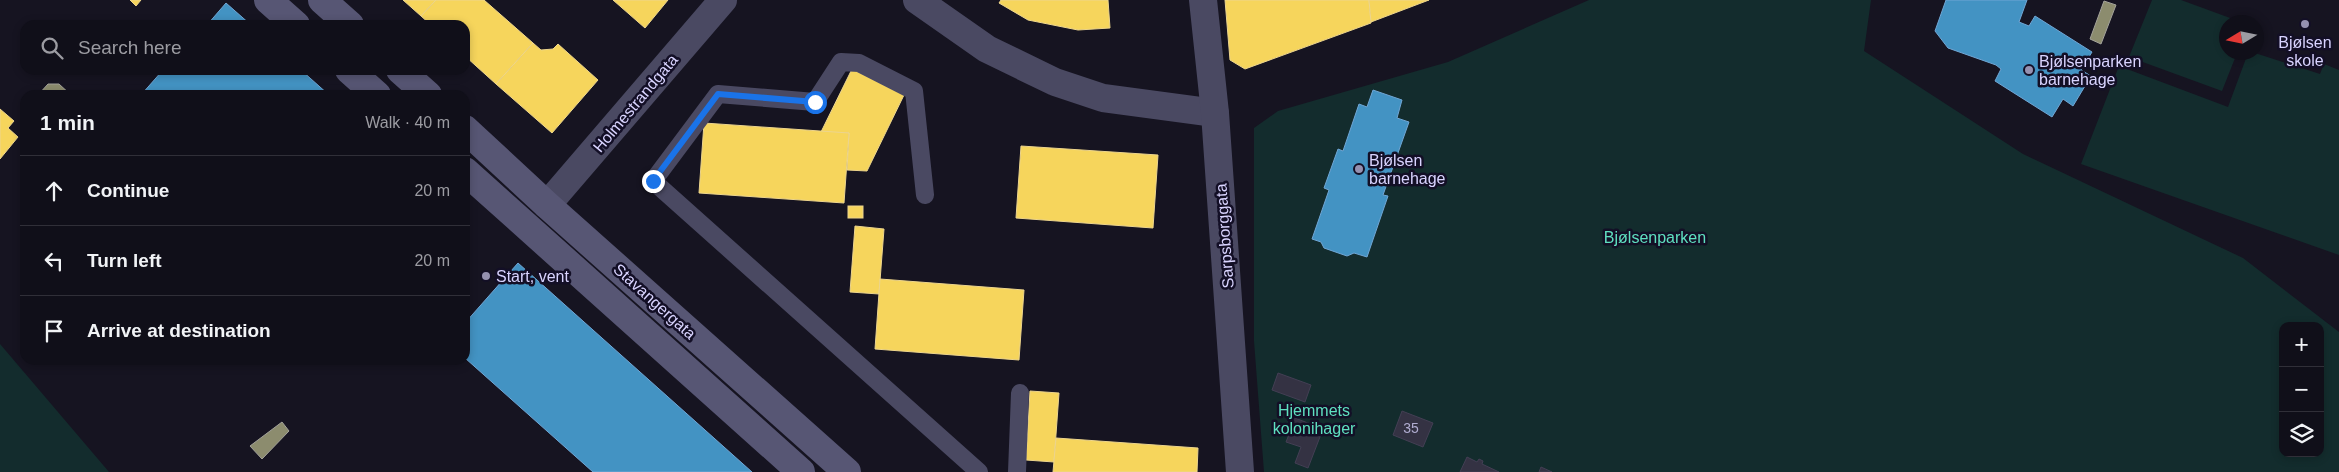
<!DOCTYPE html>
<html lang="en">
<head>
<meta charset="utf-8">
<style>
	:root { --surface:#100f19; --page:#191822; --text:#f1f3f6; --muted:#9c9ca2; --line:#302f38 }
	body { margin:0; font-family:Arial,sans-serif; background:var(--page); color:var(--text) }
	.controls { position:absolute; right:15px; bottom:15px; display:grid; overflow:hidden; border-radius:10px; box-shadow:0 2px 8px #0003 }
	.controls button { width:45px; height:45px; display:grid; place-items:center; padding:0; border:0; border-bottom:1px solid var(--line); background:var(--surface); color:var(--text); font:25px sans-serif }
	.compass { position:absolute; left:2219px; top:15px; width:45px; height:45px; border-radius:50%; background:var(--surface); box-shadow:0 2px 8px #0003; rotate:260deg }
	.stop { position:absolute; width:15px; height:15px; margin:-11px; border:4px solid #1a73e8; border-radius:50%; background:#fff }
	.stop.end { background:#1a73e8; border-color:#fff; box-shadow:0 1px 5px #0008 }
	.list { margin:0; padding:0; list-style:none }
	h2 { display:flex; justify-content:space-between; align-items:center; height:65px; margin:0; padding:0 20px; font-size:21px }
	h2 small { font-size:16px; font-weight:400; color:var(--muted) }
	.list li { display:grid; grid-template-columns:32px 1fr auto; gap:15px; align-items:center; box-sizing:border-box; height:70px; padding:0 20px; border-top:1px solid var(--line) }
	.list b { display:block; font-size:19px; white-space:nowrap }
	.list em { font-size:16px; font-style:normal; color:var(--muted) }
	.icon { flex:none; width:28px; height:28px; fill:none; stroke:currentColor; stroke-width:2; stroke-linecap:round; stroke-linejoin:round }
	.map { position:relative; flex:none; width:2339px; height:472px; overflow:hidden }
	.search { position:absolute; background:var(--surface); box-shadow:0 2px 8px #0003; left:20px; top:20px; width:450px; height:55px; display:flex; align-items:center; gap:12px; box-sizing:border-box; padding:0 18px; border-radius:15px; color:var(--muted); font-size:19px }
	.panel { position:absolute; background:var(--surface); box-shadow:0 2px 8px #0003; left:20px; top:90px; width:450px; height:275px; border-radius:15px }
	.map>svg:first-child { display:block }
</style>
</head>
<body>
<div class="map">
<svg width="2339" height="472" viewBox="0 0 2339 472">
	<rect width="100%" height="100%" fill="#161421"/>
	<g fill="#132c2d" fill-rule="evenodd">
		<path d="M1589 0H1871L1864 51 2023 154 2243 258 2339 332V472H1264L1254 341V128L1278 111 1448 62ZM2283 326H2320V453H2283Z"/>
		<polygon points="2152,0 2181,0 2241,22 2226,22 2226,52 2237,53 2222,91 2129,57"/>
		<polygon points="2248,53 2255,53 2320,74 2324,64 2339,70 2339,255 2081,164 2119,66 2228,107"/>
		<polygon points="0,344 109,472 0,472"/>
	</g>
	<g fill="#f6d55c" stroke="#edd58d">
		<polygon points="130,0 141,0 136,6"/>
		<polygon points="403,0 436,0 421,16"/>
		<polygon points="436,0 484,0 533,43 496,84 465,56 465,25 431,25 421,16"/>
		<polygon points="613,0 668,0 645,28"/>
		<polygon points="1001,0 1108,0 1110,28 1078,30 1028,20 999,3"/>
		<polygon points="1225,0 1369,0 1371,23 1245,69 1230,60"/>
		<polygon points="1369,0 1429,0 1371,22"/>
		<polygon points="533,43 541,50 553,49 558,44 598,80 552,133 496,84"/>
		<polygon points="852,69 904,95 867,171 847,170 849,133 821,132"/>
		<polygon points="0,109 14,121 8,128 18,137 0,159"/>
		<polygon points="704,123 849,133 844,203 699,193"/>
		<polygon points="1021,146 1158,155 1153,228 1016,218"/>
		<rect x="848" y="206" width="15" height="12"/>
		<polygon points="855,226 884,229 879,294 850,292"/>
		<polygon points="880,279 1024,290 1019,360 875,349"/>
		<polygon points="1030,391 1059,393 1054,462 1026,460"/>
		<polygon points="1056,438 1198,448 1197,472 1053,472"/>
	</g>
	<g fill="#4393c3" stroke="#70a6d5">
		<polygon points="1946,0 2027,0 2019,22 2029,26 2035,16 2092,52 2081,70 2091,76 2073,106 2063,99 2052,117 1995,81 2001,69 1996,65 1948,48 1935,31"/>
		<polygon points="226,3 251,25 207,25"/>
		<polygon points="163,70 301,70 329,95 141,95"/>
		<polygon points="1373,90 1402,100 1397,118 1409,122 1383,195 1388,196 1367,257 1354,253 1347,256 1324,248 1321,242 1312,239 1329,190 1324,188 1338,149 1343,151 1359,104 1367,107"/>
		<polygon points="518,263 752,472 593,472 465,358 465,323"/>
	</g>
	<g fill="#8c8c6e" stroke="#a3a29a">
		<polygon points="2104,1 2116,5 2101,44 2090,39"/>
		<polygon points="48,84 59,84 71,95 38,95"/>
		<polygon points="282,422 289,431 262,459 250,446"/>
	</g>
	<g fill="#343243" stroke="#433f54">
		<polygon points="1278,373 1311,385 1305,402 1272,390"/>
		<polygon points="1402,411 1433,423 1423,447 1393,435"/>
		<polygon points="1290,416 1323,429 1308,468 1295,463 1301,447 1286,442 1294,422 1289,420"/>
		<polygon points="1467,457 1477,462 1479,459 1483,461 1482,464 1499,472 1460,472"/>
		<polygon points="1541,467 1552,472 1539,472"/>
	</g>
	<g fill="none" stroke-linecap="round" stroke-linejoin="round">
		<g stroke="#4a4962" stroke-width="18">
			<polyline points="925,195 914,91 859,63 841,62 815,102 718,94 653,181 979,472"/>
			<polyline points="1017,472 1020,393"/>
		</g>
		<g stroke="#4a4962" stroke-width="28">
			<polyline points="917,0 987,49 1055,82 1103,98 1215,113"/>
			<polyline points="1203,0 1215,113 1240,472"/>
			<polyline points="547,205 723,0"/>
		</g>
		<g stroke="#575674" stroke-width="28">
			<polyline points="268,0 296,25"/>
			<polyline points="322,0 350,25"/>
			<polyline points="349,70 377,95"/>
			<polyline points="400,70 428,95"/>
			<polyline points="465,129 547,205 847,472"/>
			<polyline points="465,171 801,472"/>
		</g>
	</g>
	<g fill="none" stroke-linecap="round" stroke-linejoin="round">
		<polyline stroke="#1a73e8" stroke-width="6" points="653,181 718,94 815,102"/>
	</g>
	<g fill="#9591b1" stroke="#130f26" stroke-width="2">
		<circle cx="2305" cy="24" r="5"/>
		<circle cx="2029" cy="70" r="5"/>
		<circle cx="1359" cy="169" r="5"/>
		<circle cx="486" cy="276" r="5"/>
	</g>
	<g text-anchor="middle" stroke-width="5" stroke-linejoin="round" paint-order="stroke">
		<g font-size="14" fill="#b0acd0">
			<text x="1411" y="433">35</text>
		</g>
		<g font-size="16" fill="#d9d4ff" stroke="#130f26" text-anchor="start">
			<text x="2305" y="48" text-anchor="middle">Bjølsen<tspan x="2305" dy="18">skole</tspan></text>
			<text x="2039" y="67">Bjølsenparken<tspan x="2039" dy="18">barnehage</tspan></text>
			<text x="1369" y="166">Bjølsen<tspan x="1369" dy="18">barnehage</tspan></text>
			<text x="496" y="282">Start, vent</text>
		</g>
		<g font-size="16" fill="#d9d4ff" stroke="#130f26">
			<text transform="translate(635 103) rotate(-50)" y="6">Holmestrandgata</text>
			<text transform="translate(1224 236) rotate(-94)" y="6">Sarpsborggata</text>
			<text transform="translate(655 301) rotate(42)" y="6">Stavangergata</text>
		</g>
		<g font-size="16" fill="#5fe0c0" stroke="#130f26">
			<text x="1655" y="243">Bjølsenparken</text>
			<text x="1314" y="416">Hjemmets<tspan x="1314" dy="18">kolonihager</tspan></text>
		</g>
	</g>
</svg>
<div class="controls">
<button>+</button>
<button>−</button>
<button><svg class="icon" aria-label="layers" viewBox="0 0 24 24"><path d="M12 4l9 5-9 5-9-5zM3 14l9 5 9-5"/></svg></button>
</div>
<svg class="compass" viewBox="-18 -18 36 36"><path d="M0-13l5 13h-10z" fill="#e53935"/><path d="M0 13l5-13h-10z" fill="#9c9ca2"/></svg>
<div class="stop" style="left:815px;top:102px"></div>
<div class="stop end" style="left:653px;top:181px"></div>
<div class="search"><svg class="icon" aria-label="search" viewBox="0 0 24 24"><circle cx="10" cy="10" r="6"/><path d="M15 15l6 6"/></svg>Search here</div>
<section class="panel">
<h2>1 min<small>Walk · 40 m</small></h2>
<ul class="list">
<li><svg class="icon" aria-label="ahead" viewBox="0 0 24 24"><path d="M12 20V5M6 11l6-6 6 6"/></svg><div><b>Continue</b></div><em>20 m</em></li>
<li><svg class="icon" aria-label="left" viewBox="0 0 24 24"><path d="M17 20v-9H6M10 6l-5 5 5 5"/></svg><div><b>Turn left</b></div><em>20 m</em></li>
<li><svg class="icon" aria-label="arrive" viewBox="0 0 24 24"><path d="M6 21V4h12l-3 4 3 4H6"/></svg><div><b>Arrive at destination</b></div></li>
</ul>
</section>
</div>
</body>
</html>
